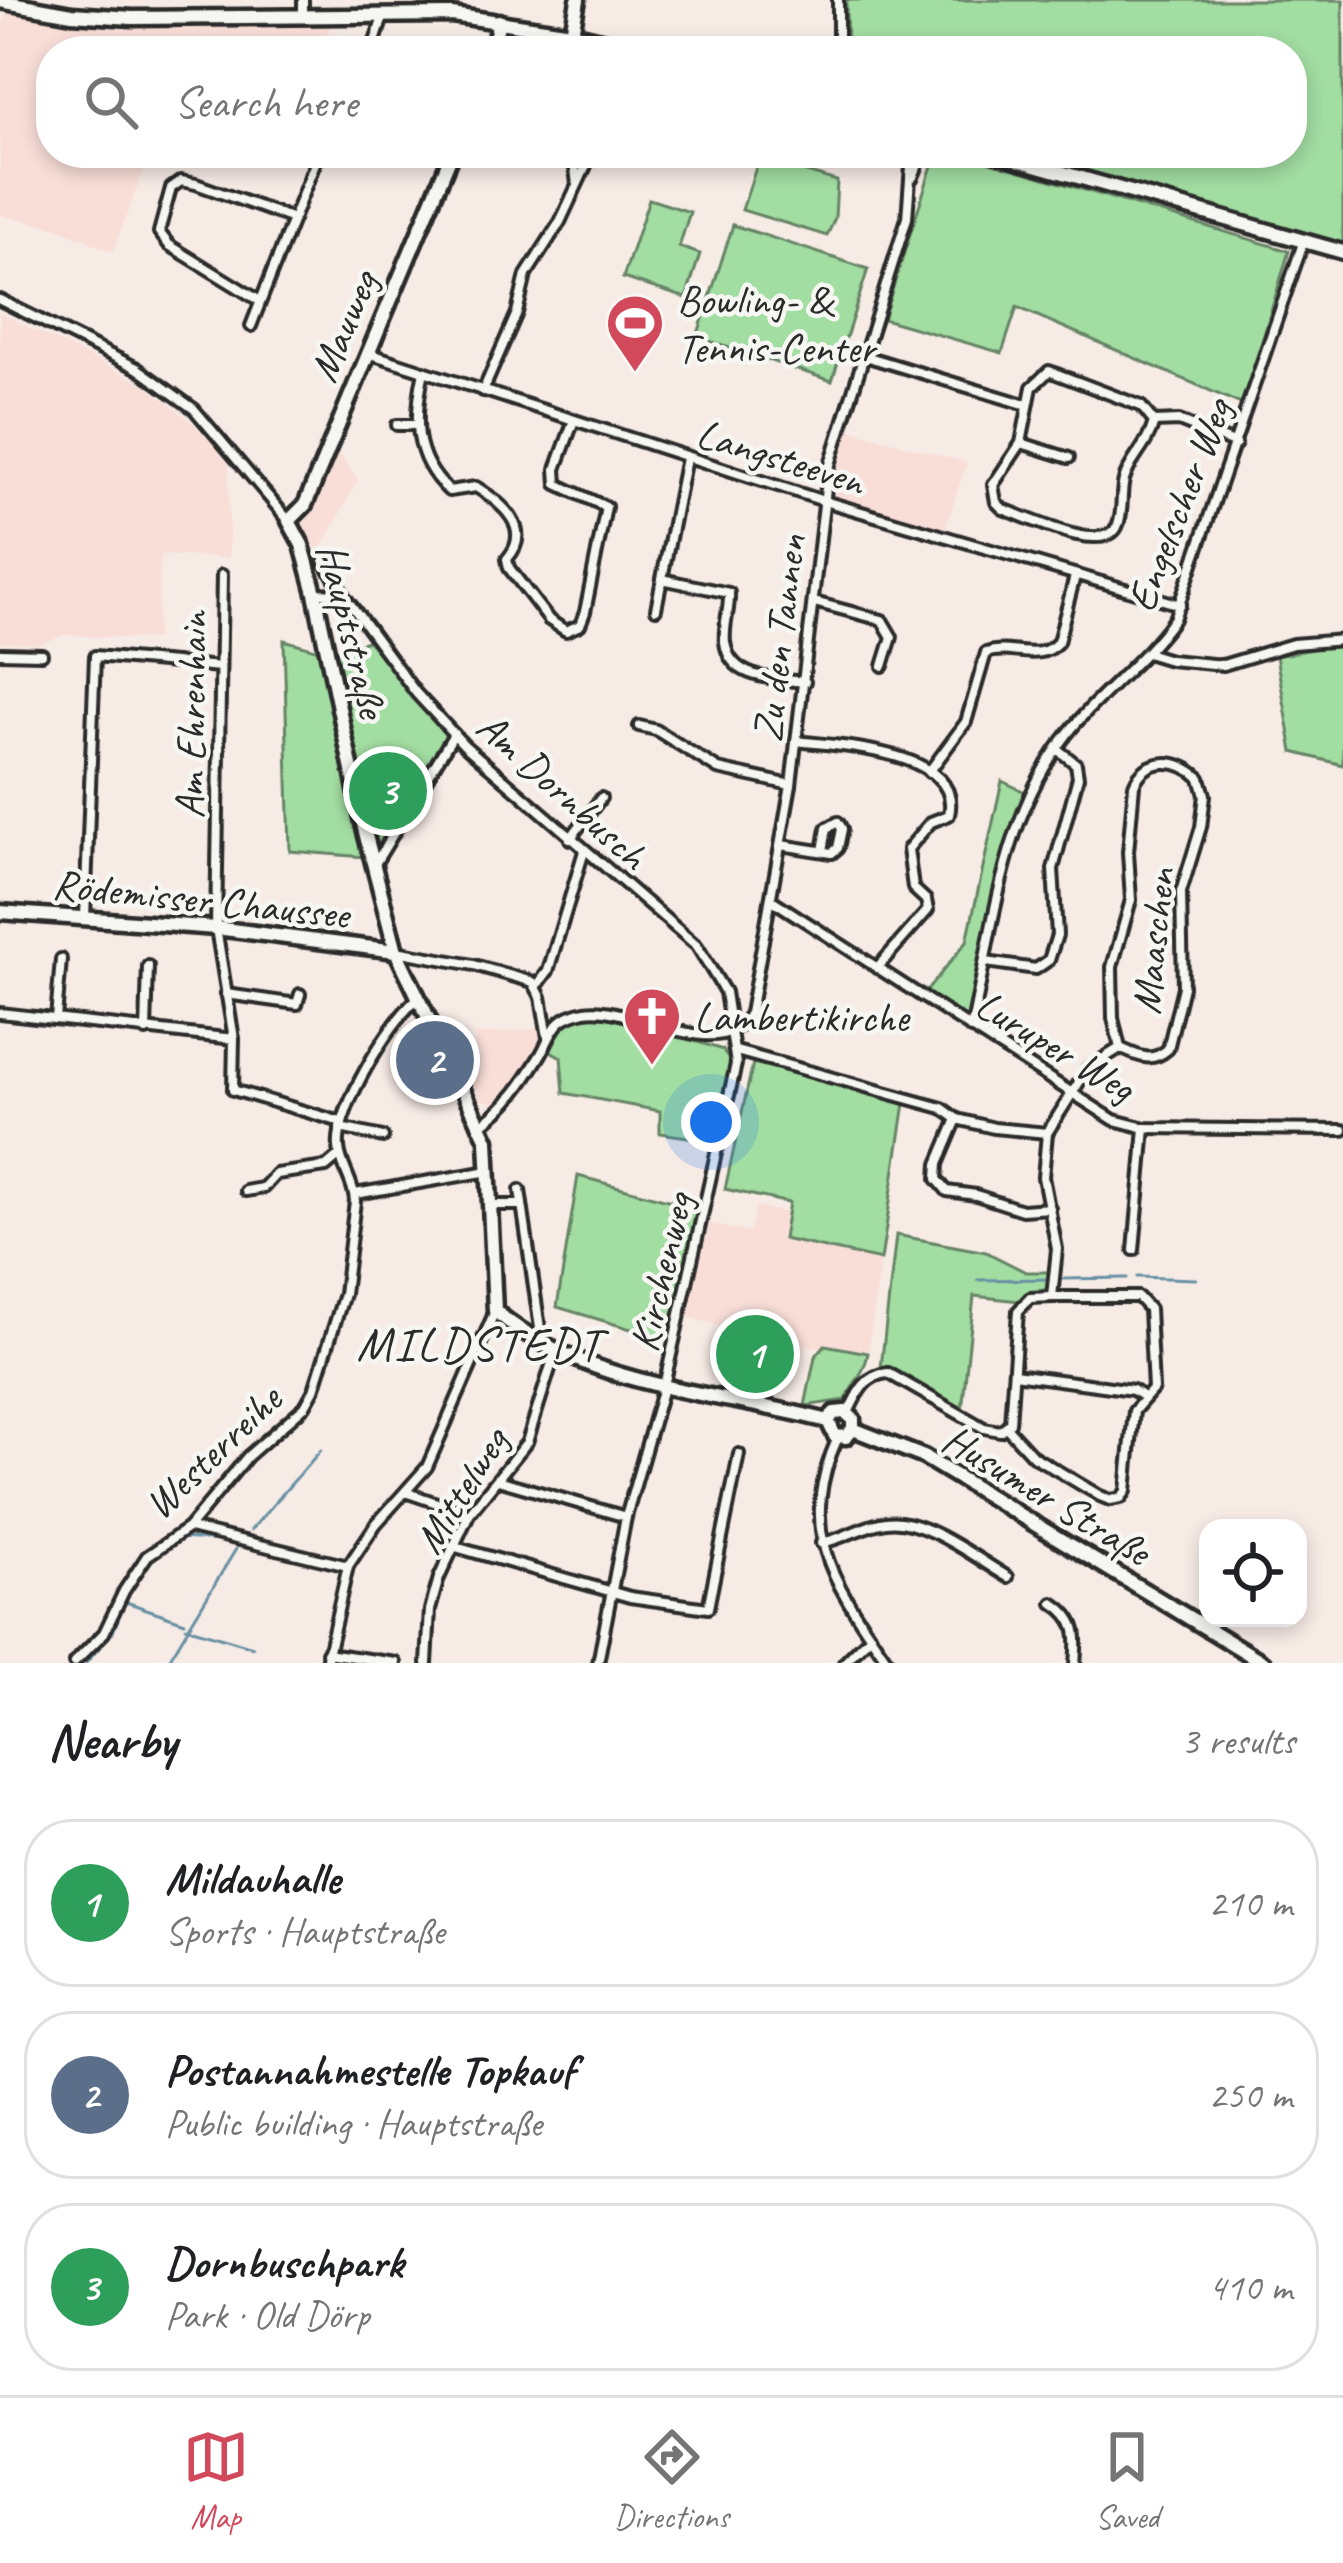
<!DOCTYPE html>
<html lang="en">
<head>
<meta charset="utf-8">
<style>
	:root { --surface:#fff; --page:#f2f2f2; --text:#202124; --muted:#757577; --line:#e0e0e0; --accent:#d1495b }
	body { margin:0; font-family:Caveat,sans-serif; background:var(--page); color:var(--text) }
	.controls { position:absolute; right:36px; bottom:36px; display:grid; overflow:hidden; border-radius:24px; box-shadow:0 6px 18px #0003 }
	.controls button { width:108px; height:108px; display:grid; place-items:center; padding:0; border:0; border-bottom:3px solid var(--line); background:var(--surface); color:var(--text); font:60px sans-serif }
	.you { position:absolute; left:711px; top:1122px; width:42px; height:42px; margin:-30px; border:9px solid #fff; border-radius:50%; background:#1a73e8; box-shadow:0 0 0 18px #1a73e833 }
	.badge { display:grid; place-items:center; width:78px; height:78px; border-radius:50%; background:var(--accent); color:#fff; font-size:39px; font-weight:700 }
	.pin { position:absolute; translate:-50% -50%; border:6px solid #fff; box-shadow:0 3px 12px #0006 }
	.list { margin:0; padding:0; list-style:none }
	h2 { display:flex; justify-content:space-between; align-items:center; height:156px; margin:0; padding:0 48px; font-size:51px }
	h2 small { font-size:39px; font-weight:400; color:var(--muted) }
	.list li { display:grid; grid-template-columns:78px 1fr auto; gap:36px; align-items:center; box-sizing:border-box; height:168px; margin:0 24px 24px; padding:0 24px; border:3px solid var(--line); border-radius:48px }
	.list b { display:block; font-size:45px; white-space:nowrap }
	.list p { margin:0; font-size:39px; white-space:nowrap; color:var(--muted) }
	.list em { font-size:39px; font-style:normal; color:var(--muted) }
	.icon { flex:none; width:66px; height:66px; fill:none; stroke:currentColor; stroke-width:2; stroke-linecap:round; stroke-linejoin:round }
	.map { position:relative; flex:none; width:1343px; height:1663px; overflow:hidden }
	.search { position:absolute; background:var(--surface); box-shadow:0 6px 18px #0003; left:36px; right:36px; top:36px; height:132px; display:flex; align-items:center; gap:30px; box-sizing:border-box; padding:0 42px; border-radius:48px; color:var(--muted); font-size:45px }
	.sheet { height:732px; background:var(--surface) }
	nav { display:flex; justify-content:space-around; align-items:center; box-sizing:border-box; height:168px; border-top:3px solid var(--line); background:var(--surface); font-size:33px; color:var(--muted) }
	nav a { display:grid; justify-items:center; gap:6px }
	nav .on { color:var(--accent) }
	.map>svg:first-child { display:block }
</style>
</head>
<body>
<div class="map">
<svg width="1343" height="1663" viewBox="0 0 1343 1663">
	<rect width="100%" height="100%" fill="#f7ebe6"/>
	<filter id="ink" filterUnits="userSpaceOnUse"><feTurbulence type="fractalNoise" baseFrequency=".00833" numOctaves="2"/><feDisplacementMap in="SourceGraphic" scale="24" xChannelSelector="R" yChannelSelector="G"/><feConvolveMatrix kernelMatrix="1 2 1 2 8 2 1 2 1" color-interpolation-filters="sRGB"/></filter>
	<g filter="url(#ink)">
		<g fill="#f9ded8">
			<polygon points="9,9 75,21 134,26 331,24 322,51 51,51 51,153 150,153 113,252 57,228 0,215 0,30"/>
			<polygon points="0,313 144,384 189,419 229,460 229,558 161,555 156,640 64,635 39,644 0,642"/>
			<polygon points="845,428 967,463 944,531 834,499 838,452"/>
			<polygon points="330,441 358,480 319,553 296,517"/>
			<polygon points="541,1028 541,1038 516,1087 500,1103 478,1100 479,1089 474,1088 454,1057 475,1045 475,1035"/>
			<polygon points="756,1207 788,1213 784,1239 881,1260 868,1353 788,1343 685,1317 708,1223 749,1233"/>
		</g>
		<g fill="#a2dda2" stroke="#668466" stroke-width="3">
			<polygon points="846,0 1343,0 1343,245 1019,153 1292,153 1292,51 987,51 986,47 847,51"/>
			<polygon points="936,153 960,153 1289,251 1243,405 1017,307 1002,353 883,319"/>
			<polygon points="759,158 837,181 835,218 827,236 742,210"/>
			<polygon points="649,199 690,212 679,247 700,254 686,298 623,278"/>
			<polygon points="733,225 868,269 832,381 697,337"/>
			<polygon points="284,640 319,650 366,857 290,851"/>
			<polygon points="368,641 447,734 377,848 330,652"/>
			<polygon points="1343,643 1343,765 1293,752 1276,656"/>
			<polygon points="1002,781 1027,793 1007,844 967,1021 925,993 967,941"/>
			<path d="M586 1012 606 1013 723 1050 730 1062 715 1141 660 1133V1111L564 1093 561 1057 549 1050C557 1028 563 1019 586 1012Z"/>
			<polygon points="753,1063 816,1077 905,1103 881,1260 783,1239 789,1203 725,1189"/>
			<polygon points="578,1176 698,1208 668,1340 557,1307"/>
			<polygon points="896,1235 986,1252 1026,1272 1051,1272 1048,1288 1019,1301 974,1296 962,1411 894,1369 881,1367"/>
			<path d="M825 1345 868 1353C865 1373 853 1382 846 1400L805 1406 815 1357Z"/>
		</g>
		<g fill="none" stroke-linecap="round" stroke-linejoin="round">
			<g stroke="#6991a4" stroke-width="3">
				<polyline points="1137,1277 1196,1279"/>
				<polyline points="1063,1279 1127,1278"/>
				<polyline points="978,1280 1048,1279"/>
				<polyline points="251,1530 321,1450"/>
				<polyline points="181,1538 226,1541"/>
				<polyline points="233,1543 275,1553"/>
				<polyline points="126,1602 185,1622"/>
				<polyline points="124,1604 134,1583 158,1553"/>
				<polyline points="186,1627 253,1647"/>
				<polyline points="86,1663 113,1632 122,1609"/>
				<polyline points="167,1663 236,1549"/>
			</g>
			<defs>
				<g id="street">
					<polyline points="838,0 838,51"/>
					<polyline points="303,16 303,0"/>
					<polyline points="372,51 384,14"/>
					<polyline points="573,153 577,184"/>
					<polyline points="913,177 923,153"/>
					<polyline points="0,300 137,368 194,409 289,521"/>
					<polyline points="260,301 169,245 159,232 171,188 181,181 196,184 293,219"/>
					<polyline points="251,326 319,153"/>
					<polyline points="368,353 824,501 1180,605"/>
					<polyline points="865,356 1027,405"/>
					<path d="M424 371C414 416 412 457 449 491L476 487C502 503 534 529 507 559L509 568 549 620 566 631 580 625 585 612 606 507 557 484 556 469 574 420"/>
					<path d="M1049 371 1141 406 1154 422C1147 448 1130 459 1124 480 1120 495 1124 513 1117 527 1102 555 1027 517 1003 509L996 502 993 485 1021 443 1032 387Z"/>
					<polyline points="483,391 517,313 526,275 560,222 592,153"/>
					<polyline points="1154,422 1179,421 1236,444"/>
					<polyline points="397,425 416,425"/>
					<polyline points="1021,443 1069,458"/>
					<polyline points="324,561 343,593"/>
					<polyline points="222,575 216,928 234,1039 233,1090 341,1122"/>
					<path d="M662 579 729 593C730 609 723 626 725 642 730 681 775 678 805 682"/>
					<polyline points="315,593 343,594 416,693 464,745 697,946 725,992 736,1064 666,1377 626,1517 598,1663"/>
					<polyline points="814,602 882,620 892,637 883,666"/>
					<polyline points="656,609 686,458"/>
					<polyline points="0,653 42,654"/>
					<polyline points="1147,653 1170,660 1223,665 1293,644 1343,640"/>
					<polyline points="639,726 656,730 718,769 791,785"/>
					<path d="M796 741C836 746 964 750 949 815L931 822 908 849 913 888 926 900 928 910 877 968"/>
					<path d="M929 772 966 722 986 653C1011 644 1038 664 1058 642L1075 576"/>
					<polyline points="570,839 601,798"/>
					<polyline points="781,845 832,853 838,848 842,829 838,822 827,828 823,851"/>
					<polyline points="375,864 454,734"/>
					<polyline points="772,900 1114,1120 1145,1128 1343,1130"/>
					<polyline points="85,917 95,656 220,667"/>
					<polyline points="396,951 474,965 533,982 541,997 548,1037"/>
					<polyline points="986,962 1036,969 1049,960 1057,935 1053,869 1078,777 1076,764 1057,749"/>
					<polyline points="537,986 548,971 584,851"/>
					<polyline points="226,994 297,1004 300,994"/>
					<polyline points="0,1013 234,1039"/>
					<polyline points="56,1019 61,959"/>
					<path d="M971 1029C992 934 1002 821 1062 741 1095 696 1142 664 1174 619L1303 243"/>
					<polyline points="146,1031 148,966"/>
					<polyline points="736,1051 942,1108 957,1119"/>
					<path d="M482 1124C508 1106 524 1082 541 1054 547 1044 551 1030 560 1022 566 1016 576 1013 585 1011 633 1003 720 1068 750 1013L791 785 828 471 907 218 912 153"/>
					<polyline points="340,1128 383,1137"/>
					<polyline points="1047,1133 994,1128 957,1119 938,1164 937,1179 947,1191 976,1195 1022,1210 1050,1208"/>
					<polyline points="520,1190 542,1342"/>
					<polyline points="246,1191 263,1188 276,1174 326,1167 340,1155"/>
					<polyline points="355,1194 489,1171"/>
					<polyline points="492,1205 522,1205"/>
					<polyline points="1134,1250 1145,1128"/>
					<polyline points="1014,1374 1133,1390 1145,1398"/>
					<path d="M848 1413C857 1394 864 1375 888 1373L984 1428 1000 1431 1010 1423 1018 1311 1030 1298 1052 1297 1057 1249 1043 1177 1047 1133 1088 1068 1120 1048 1113 1018 1112 967 1131 900 1128 852 1134 785C1146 756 1179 758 1200 778L1205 795 1201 827 1181 892 1183 987 1168 1049C1151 1064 1138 1056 1120 1048"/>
					<polyline points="1007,1428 1033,1456 1100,1496 1110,1500 1121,1498 1126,1491 1134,1411 1153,1389 1149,1309 1138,1297 1052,1297"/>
					<path d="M838 1437C795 1534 835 1584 889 1663"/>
					<polyline points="498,1480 626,1517"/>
					<polyline points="408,1493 469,1514"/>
					<polyline points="190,1528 348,1566"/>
					<path d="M821 1543C844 1539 863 1525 886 1522 922 1516 977 1559 1008 1577"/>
					<polyline points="452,1546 630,1597 708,1608 739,1454"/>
					<path d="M1053 1603C1078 1619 1078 1635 1075 1663"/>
					<polyline points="327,1653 396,1663"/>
					<path d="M74 1663 104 1633 124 1591 147 1556 188 1528 248 1456 305 1406 314 1390 344 1294 355 1201C354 1181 340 1166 339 1147 335 1111 390 1021 418 998"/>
					<polyline points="326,1663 348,1566 376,1524 427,1467 495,1311"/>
					<polyline points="427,1663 430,1610 439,1578 469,1514 527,1442 556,1350"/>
					<polyline points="844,1663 871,1636"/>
				</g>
				<g id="secondary">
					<polyline points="0,1 72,14 132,18 452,15 572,33 646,51"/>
					<polyline points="572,33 578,0"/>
					<polyline points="492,51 499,21"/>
					<path d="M452 153 305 505 289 521 302 545 315 593 364 828 396 951 487 1140 495 1311C589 1389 715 1391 828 1421"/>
					<polyline points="993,153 1343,252"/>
					<polyline points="0,912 216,928 396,951"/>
					<polyline points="828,1421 834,1413 845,1412 853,1419 853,1429"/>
					<polyline points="828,1421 835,1436 846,1437 853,1429"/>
					<polyline points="853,1429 924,1457 1264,1663"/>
				</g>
			</defs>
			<use href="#street" stroke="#2b2b2b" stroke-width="16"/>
			<use href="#secondary" stroke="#2b2b2b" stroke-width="21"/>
			<use href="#street" stroke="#f6f6f2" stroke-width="8"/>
			<use href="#secondary" stroke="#f6f6f2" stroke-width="12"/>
		</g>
	</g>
	<defs>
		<symbol id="stadium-pin" viewBox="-11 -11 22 30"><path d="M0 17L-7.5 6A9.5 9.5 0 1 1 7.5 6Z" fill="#d1495b" stroke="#f6f6f2"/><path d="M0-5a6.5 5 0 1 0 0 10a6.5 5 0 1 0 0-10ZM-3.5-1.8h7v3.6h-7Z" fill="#fff"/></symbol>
		<symbol id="church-pin" viewBox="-11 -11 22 30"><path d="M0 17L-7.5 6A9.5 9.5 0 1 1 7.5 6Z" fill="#d1495b" stroke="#f6f6f2"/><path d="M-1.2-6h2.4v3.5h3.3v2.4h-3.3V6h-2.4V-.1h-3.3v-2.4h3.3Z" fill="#fff"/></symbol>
	</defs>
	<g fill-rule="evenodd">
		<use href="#stadium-pin" x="602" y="290" width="66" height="90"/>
		<use href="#church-pin" x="619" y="983" width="66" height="90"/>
	</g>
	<g text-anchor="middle" stroke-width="9" stroke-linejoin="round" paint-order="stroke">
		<g font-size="42" fill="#2b2b2b" stroke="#f6f6f2" text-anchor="start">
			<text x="677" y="314">Bowling- &amp;<tspan x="677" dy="48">Tennis-Center</tspan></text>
			<text x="694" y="1031">Lambertikirche</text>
		</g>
		<g font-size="42" fill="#2b2b2b" stroke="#f6f6f2">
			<text transform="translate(342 326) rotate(-67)" y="15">Mauweg</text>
			<text transform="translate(781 456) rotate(17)" y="15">Langsteeven</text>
			<text transform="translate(1178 505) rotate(-69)" y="15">Engelscher Weg</text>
			<text transform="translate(353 630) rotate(76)" y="15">Hauptstraße</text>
			<text transform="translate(778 638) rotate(-83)" y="15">Zu den Tannen</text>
			<text transform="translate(190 715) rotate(-89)" y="15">Am Ehrenhain</text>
			<text transform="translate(563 790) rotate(42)" y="15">Am Dornbusch</text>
			<text transform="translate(201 898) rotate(6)" y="15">Rödemisser Chaussee</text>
			<text transform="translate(1152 941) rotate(-84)" y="15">Maaschen</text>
			<text transform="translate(1056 1045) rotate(31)" y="15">Luruper Weg</text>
			<text transform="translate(660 1272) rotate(-77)" y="15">Kirchenweg</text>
			<text transform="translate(212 1451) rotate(-44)" y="15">Westerreihe</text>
			<text transform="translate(460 1490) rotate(-58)" y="15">Mittelweg</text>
			<text transform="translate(1047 1494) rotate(31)" y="15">Husumer Straße</text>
		</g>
		<g font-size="48" letter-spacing="3" fill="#2b2b2b" stroke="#f6f6f2">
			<text x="480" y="1360">MILDSTEDT</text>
		</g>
	</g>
</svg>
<div class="controls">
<button><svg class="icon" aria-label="locate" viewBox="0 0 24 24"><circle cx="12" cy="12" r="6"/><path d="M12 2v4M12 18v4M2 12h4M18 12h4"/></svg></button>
</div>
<div class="you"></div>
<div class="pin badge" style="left:755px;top:1354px;background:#2e9e5b">1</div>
<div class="pin badge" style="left:435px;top:1060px;background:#5c6f8a">2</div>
<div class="pin badge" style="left:388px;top:791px;background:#2e9e5b">3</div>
<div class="search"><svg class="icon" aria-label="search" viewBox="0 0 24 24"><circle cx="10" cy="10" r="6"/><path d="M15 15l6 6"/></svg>Search here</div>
</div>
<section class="sheet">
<h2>Nearby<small>3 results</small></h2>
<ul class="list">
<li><span class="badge" style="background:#2e9e5b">1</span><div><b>Mildauhalle</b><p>Sports · Hauptstraße</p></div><em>210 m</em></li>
<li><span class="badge" style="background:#5c6f8a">2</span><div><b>Postannahmestelle Topkauf</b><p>Public building · Hauptstraße</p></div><em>250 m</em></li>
<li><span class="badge" style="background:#2e9e5b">3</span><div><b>Dornbuschpark</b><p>Park · Old Dörp</p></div><em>410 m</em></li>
</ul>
</section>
<nav>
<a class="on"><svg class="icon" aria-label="map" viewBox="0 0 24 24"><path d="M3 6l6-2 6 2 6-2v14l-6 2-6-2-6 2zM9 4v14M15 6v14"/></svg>Map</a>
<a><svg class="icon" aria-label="directions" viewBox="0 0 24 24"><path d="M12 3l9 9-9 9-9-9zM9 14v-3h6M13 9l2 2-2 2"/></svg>Directions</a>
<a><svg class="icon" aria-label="saved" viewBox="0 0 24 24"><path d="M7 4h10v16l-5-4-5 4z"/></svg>Saved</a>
</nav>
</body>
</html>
